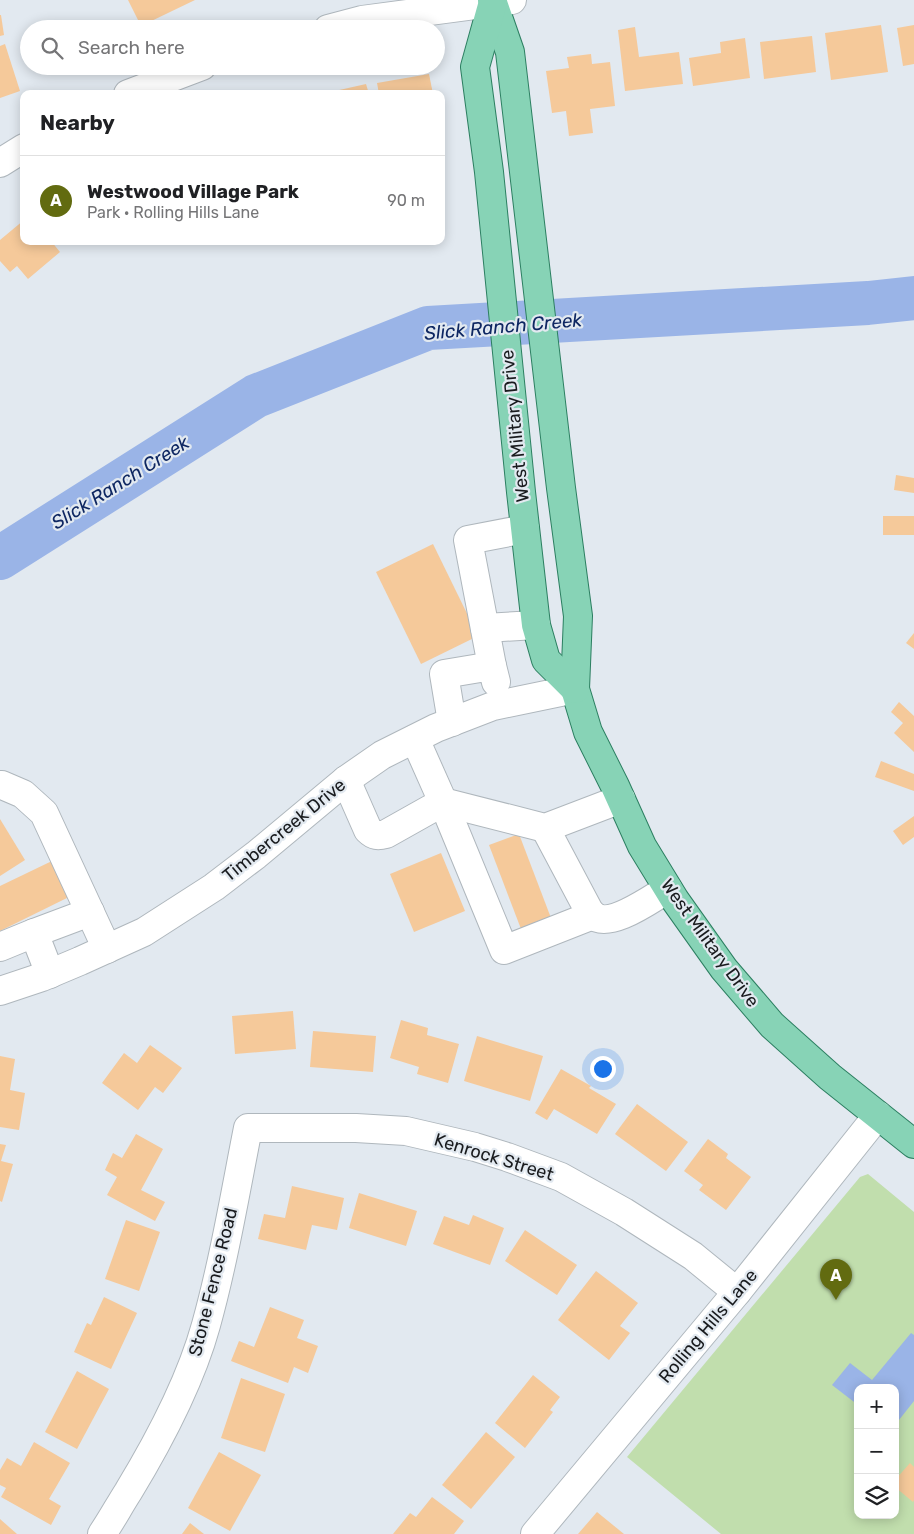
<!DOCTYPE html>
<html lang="en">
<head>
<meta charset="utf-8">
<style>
	:root { --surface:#fff; --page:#f6f6f6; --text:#202124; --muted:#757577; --line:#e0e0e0; --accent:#626b10 }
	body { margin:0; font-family:Rubik,sans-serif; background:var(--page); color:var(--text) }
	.controls { position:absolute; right:15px; bottom:15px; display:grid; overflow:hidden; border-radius:10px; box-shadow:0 2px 12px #0003 }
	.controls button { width:45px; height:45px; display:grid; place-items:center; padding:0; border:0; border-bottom:1px solid var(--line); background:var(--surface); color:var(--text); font:25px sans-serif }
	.you { position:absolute; left:602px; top:1068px; width:18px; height:18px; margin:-12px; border:4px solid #fff; border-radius:50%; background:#1a73e8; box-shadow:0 0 0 8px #1a73e833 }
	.badge { display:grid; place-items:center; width:32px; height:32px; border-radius:50%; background:var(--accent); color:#fff; font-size:16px; font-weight:700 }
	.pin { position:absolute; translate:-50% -41px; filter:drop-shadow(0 1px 2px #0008) }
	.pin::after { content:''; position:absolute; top:26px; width:18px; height:15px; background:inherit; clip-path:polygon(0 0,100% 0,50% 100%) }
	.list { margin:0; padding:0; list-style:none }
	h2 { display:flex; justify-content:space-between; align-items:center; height:65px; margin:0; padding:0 20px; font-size:21px }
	h2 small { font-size:16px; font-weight:400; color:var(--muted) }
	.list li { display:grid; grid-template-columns:32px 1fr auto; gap:15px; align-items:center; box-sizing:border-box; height:90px; padding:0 20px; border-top:1px solid var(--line) }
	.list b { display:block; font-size:19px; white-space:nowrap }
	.list p { margin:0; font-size:16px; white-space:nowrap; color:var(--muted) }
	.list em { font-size:16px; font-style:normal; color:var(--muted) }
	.icon { flex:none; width:28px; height:28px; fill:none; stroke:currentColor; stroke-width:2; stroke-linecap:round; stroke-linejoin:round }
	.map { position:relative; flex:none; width:914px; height:1534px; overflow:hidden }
	.search { position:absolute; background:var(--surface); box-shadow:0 2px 12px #0003; left:20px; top:20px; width:425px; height:55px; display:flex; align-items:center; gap:12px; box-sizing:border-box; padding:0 18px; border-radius:28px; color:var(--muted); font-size:19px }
	.panel { position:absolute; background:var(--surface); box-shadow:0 2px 12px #0003; left:20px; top:90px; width:425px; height:155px; border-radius:10px }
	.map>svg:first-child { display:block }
</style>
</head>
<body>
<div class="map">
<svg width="914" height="1534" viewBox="0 0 914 1534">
	<rect width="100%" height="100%" fill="#e2e9f0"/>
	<path fill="#c1dead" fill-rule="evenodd" d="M868 1174 914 1212V1534H721L627 1457 860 1177ZM858 1388H895V1515H858Z"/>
	<polygon fill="#9ab4e7" points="911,1333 914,1335 914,1401 895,1425 895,1388 858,1388 858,1405 832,1385 850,1363 872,1380"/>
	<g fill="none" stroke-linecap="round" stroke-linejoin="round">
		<polyline stroke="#9ab4e7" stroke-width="44" points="0,558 256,396 428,328 868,303 914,298"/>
	</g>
	<g fill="#f5c99a">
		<polygon points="128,0 195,0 141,26"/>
		<polygon points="0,15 1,15 4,35 0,36"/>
		<polygon points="881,25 888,72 831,80 825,33"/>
		<polygon points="914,25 914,64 903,66 897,28"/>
		<polygon points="635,27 639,57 679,52 683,84 625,91 618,30"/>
		<polygon points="812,36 816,72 764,79 760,42"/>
		<polygon points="745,38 750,78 693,86 689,58 721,53 720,42"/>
		<polygon points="5,44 20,91 0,98 0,46"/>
		<polygon points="591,54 592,64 610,62 615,106 590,109 593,133 569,136 566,111 552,113 546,71 569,68 567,57"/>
		<polygon points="429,74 433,94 379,94 377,83"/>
		<polygon points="366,84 369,94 326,94 326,93"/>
		<polygon points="24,220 24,241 51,241 60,252 28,279 17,266 10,272 0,261 0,240"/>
		<polygon points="896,475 914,478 914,493 894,490"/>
		<rect x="883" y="516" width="31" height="19"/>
		<polygon points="433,544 478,636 421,664 376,572"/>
		<polygon points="914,633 914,649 906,643"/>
		<polygon points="899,702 914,716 914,752 894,733 903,723 891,712"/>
		<polygon points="881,761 914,774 914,791 875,777"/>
		<polygon points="914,816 914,837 903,845 893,831"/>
		<polygon points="0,819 25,860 0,876"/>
		<polygon points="519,834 551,918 521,929 489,845"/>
		<polygon points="441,853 465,911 414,932 390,874"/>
		<polygon points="54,860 71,896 0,931 0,886"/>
		<polygon points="293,1011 296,1049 235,1054 232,1016"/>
		<polygon points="401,1020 428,1028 427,1035 459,1044 448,1083 417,1074 419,1067 390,1058"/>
		<polygon points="313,1031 376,1036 373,1072 310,1067"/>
		<polygon points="477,1036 543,1056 530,1101 464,1081"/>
		<polygon points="150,1045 182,1068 163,1093 155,1087 138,1110 102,1083 124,1053 137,1063"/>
		<polygon points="0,1056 15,1059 10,1090 25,1093 19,1130 0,1127"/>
		<polygon points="561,1069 591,1086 589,1088 616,1104 597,1134 554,1109 547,1120 535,1113"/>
		<polygon points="637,1104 688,1142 666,1171 615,1134"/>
		<polygon points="136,1134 163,1149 141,1190 165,1202 155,1221 107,1195 117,1177 105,1170 113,1153 122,1158"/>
		<polygon points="708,1139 728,1154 726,1158 751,1177 726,1210 699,1190 703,1185 684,1171"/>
		<polygon points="0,1144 6,1145 1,1161 13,1164 2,1202 0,1201"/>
		<polygon points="292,1186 344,1198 337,1230 312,1225 306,1250 258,1239 264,1214 285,1218"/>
		<polygon points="359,1193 417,1211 406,1246 349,1228"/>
		<polygon points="473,1215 504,1228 490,1265 433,1244 444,1216 469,1225"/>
		<polygon points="126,1220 160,1232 139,1291 105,1279"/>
		<polygon points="525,1230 577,1265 557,1295 505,1261"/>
		<polygon points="596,1271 638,1303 620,1326 630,1333 609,1360 558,1320"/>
		<polygon points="104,1297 137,1313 111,1369 74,1352 87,1323 91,1325"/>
		<polygon points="270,1307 304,1320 297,1338 318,1346 308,1373 294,1367 288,1383 231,1361 239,1341 254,1347"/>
		<polygon points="77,1371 109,1389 77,1449 45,1432"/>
		<polygon points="533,1375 560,1397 550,1410 553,1412 525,1448 495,1423"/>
		<polygon points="241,1378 285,1394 265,1452 221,1438"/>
		<polygon points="486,1432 515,1457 471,1509 442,1485"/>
		<polygon points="34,1442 70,1463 49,1499 61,1506 51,1525 1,1497 6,1488 0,1485 0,1470 7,1458 21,1466"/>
		<polygon points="219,1452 261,1475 230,1531 188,1508"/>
		<polygon points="910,1463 914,1467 914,1500 913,1502 895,1487 895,1480"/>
		<polygon points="432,1497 464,1521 454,1534 393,1534 410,1513 416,1517"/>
		<polygon points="597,1512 624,1534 578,1534"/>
		<polygon points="0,1519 17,1534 0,1534"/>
		<polygon points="190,1523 204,1534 182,1534"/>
	</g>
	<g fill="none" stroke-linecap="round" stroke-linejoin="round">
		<defs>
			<g id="minor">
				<polyline points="328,29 362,20 512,0"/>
				<polyline points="128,94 202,66"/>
				<polyline points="0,163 24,148"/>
				<polyline points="485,628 536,625"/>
				<polyline points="492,666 468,540 525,529"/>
				<polyline points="452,722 444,674 492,666 496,682"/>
				<path d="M346 780 368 830C374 836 378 836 386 834L443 802 415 739"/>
				<polyline points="0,785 2,785 23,794 44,813 107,949"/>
				<polyline points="443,802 504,950 593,915"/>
				<polyline points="443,802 545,828 621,799"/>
				<path d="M545 828 588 909C589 911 590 913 592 915 610 930 652 898 668 889"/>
				<polyline points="0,947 34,933"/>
				<polyline points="50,974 34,933 90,912"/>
				<polyline points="0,991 42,977 80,961 144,932 214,887 256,855 346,780 382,755 436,728 493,706 575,689"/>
				<path d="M102 1534C111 1521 119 1506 128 1492 159 1441 190 1383 206 1325 224 1260 235 1194 248 1128H356L406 1131 475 1147 507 1157 561 1177 624 1212 693 1256 737 1292"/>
				<polyline points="535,1534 737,1292 878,1115"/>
			</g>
			<g id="major">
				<polyline points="492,0 510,52 561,488 578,616 575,689 588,732 615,786 642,846 675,900 724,969 772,1025 830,1077 914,1144"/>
				<polyline points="493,2 475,67 489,172 521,492 536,625 546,660 575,689"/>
			</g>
		</defs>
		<use href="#minor" stroke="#afb7bd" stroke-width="30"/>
		<use href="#major" stroke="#2c7f61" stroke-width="30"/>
		<use href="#minor" stroke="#fff" stroke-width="28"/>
		<use href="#major" stroke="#87d3b6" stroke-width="28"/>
	</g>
	<g text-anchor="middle" stroke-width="4.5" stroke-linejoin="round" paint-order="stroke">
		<g font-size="18" fill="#191b1e" stroke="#e2e9f0">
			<text transform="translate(515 426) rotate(-96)" y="6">West Military Drive</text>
			<text transform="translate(284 830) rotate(-39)" y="6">Timbercreek Drive</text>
			<text transform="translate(710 943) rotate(54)" y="6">West Military Drive</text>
			<text transform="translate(494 1157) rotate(17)" y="6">Kenrock Street</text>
			<text transform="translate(213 1282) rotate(-76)" y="6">Stone Fence Road</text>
			<text transform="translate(708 1326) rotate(-50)" y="6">Rolling Hills Lane</text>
		</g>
		<g font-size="19" font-style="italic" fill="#0e2762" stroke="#e2e9f0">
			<text transform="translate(503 326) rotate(-5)" y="7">Slick Ranch Creek</text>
			<text transform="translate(120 482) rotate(-32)" y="7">Slick Ranch Creek</text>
		</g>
	</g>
</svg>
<div class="controls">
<button>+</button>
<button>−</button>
<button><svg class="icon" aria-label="layers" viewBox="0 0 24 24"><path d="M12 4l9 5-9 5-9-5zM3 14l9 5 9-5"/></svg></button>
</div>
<div class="you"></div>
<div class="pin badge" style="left:836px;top:1300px">A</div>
<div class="search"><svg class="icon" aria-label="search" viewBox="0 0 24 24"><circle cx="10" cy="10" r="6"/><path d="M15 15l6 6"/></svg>Search here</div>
<section class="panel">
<h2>Nearby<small></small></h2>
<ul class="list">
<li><span class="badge">A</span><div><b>Westwood Village Park</b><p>Park · Rolling Hills Lane</p></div><em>90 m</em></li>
</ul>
</section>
</div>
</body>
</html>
